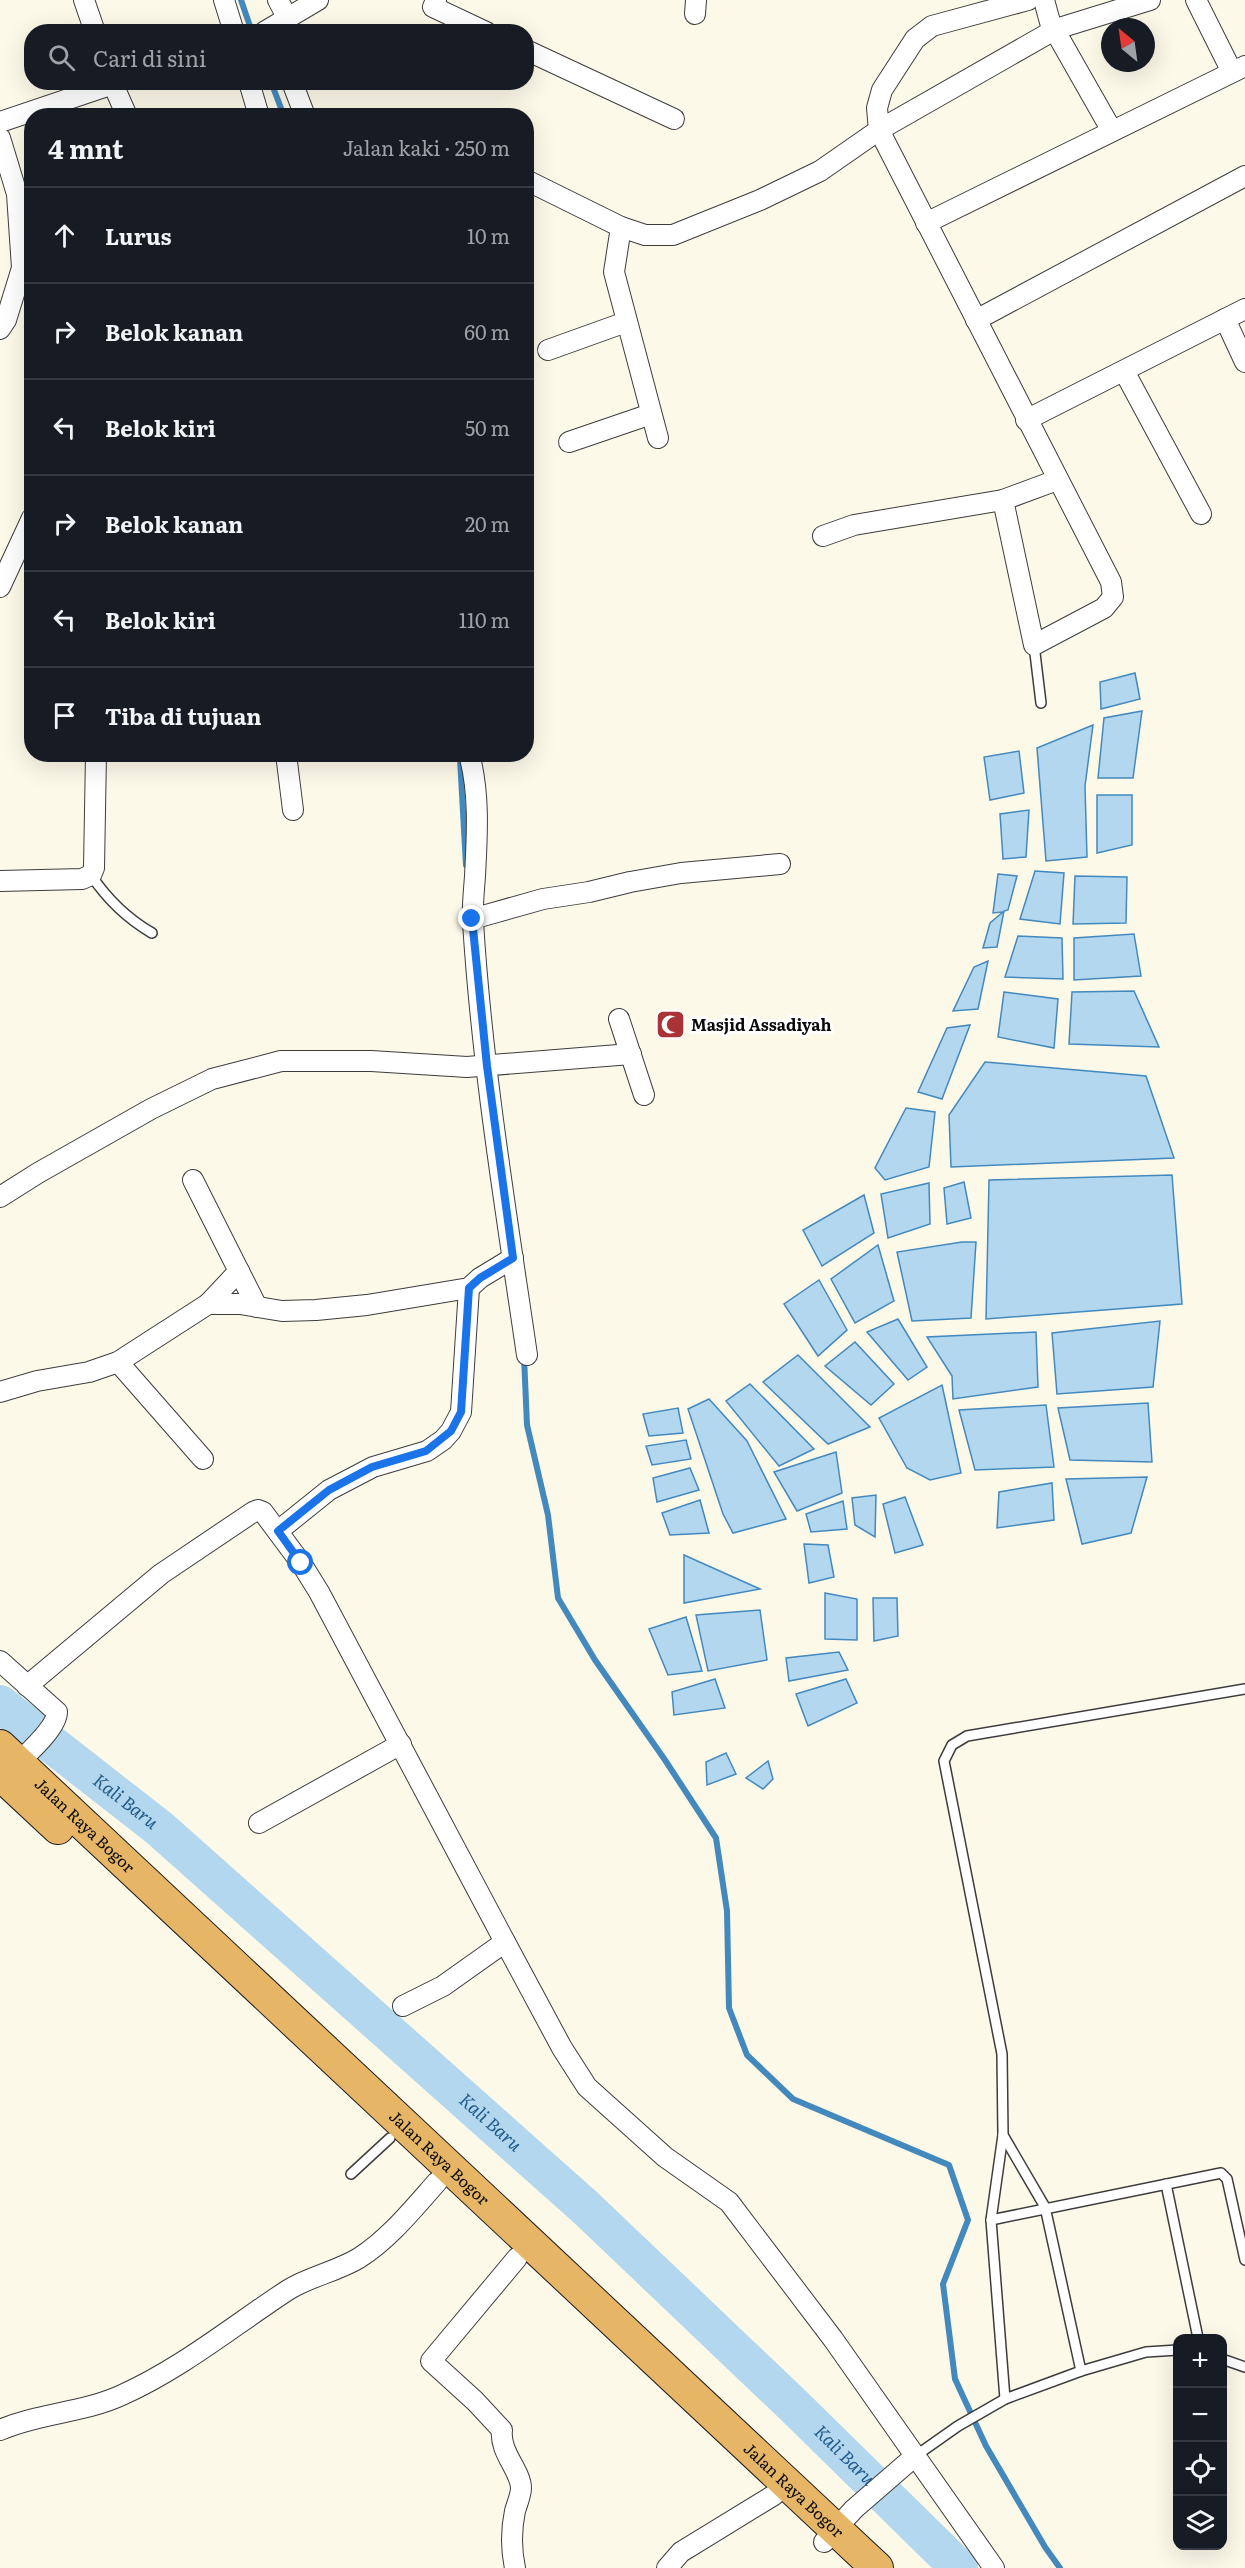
<!DOCTYPE html>
<html lang="id">
<head>
<meta charset="utf-8">
<style>
	:root { --surface:#171b24; --page:#20242c; --text:#f1f3f6; --muted:#9ea1a6; --line:#363941 }
	body { margin:0; font-family:Literata,serif; background:var(--page); color:var(--text) }
	.controls { position:absolute; right:18px; bottom:18px; display:grid; overflow:hidden; border-radius:12px; box-shadow:0 6px 24px #0002 }
	.controls button { width:54px; height:54px; display:grid; place-items:center; padding:0; border:0; border-bottom:2px solid var(--line); background:var(--surface); color:var(--text); font:30px sans-serif }
	.compass { position:absolute; left:1101px; top:18px; width:54px; height:54px; border-radius:50%; background:var(--surface); box-shadow:0 6px 24px #0002; rotate:331deg }
	.stop { position:absolute; width:18px; height:18px; margin:-14px; border:4px solid #1a73e8; border-radius:50%; background:#fff }
	.stop.end { background:#1a73e8; border-color:#fff; box-shadow:0 2px 6px #0008 }
	.list { margin:0; padding:0; list-style:none }
	h2 { display:flex; justify-content:space-between; align-items:center; height:78px; margin:0; padding:0 24px; font-size:26px }
	h2 small { font-size:20px; font-weight:400; color:var(--muted) }
	.list li { display:grid; grid-template-columns:39px 1fr auto; gap:18px; align-items:center; box-sizing:border-box; height:96px; padding:0 24px; border-top:2px solid var(--line) }
	.list b { display:block; font-size:22px; white-space:nowrap }
	.list em { font-size:20px; font-style:normal; color:var(--muted) }
	.icon { flex:none; width:33px; height:33px; fill:none; stroke:currentColor; stroke-width:2; stroke-linecap:round; stroke-linejoin:round }
	.map { position:relative; flex:none; width:1245px; height:2568px; overflow:hidden }
	.search { position:absolute; background:var(--surface); box-shadow:0 6px 24px #0002; left:24px; top:24px; width:510px; height:66px; display:flex; align-items:center; gap:15px; box-sizing:border-box; padding:0 21px; border-radius:24px; color:var(--muted); font-size:22px }
	.panel { position:absolute; background:var(--surface); box-shadow:0 6px 24px #0002; left:24px; top:108px; width:510px; height:654px; border-radius:24px }
	.map>svg:first-child { display:block }
</style>
</head>
<body>
<div class="map">
<svg width="1245" height="2568" viewBox="0 0 1245 2568">
	<rect width="100%" height="100%" fill="#fdf9e9"/>
	<g fill="#b3d7ee" stroke="#4389bd" stroke-width="1.5">
		<polygon points="1135,673 1140,699 1101,709 1100,682"/>
		<polygon points="1142,711 1133,778 1098,778 1104,718"/>
		<polygon points="1093,725 1085,786 1087,857 1046,861 1037,748"/>
		<polygon points="1019,751 1024,793 990,800 984,757"/>
		<polygon points="1097,795 1132,795 1132,845 1097,853"/>
		<polygon points="1029,810 1026,857 1003,859 1000,814"/>
		<polygon points="1035,871 1064,873 1060,924 1020,919"/>
		<polygon points="998,874 1017,876 1008,910 1004,911 997,947 983,948 990,923 1003,912 993,913"/>
		<polygon points="1075,876 1127,877 1126,923 1073,924"/>
		<polygon points="1134,934 1141,976 1074,980 1074,938"/>
		<polygon points="1018,936 1062,938 1063,979 1005,977"/>
		<polygon points="988,961 978,1009 953,1011 974,967"/>
		<polygon points="1134,991 1159,1047 1069,1044 1072,992"/>
		<polygon points="1004,992 1058,999 1054,1048 998,1037"/>
		<polygon points="970,1025 942,1099 918,1092 947,1028"/>
		<polygon points="985,1062 1146,1076 1174,1158 951,1167 949,1115"/>
		<polygon points="906,1108 935,1112 929,1167 885,1180 875,1168"/>
		<polygon points="1172,1175 1182,1304 986,1319 989,1180"/>
		<polygon points="964,1182 971,1218 947,1224 944,1188"/>
		<polygon points="929,1183 930,1224 888,1238 881,1194"/>
		<polygon points="864,1195 874,1233 822,1266 803,1230"/>
		<polygon points="962,1242 976,1242 971,1318 912,1321 897,1252"/>
		<polygon points="878,1245 894,1301 855,1323 831,1279"/>
		<polygon points="819,1280 847,1330 818,1356 784,1304"/>
		<polygon points="898,1319 927,1367 908,1380 867,1332"/>
		<polygon points="1160,1321 1153,1387 1057,1394 1052,1333"/>
		<polygon points="1036,1332 1038,1387 953,1399 952,1376 927,1337"/>
		<polygon points="855,1342 894,1384 871,1405 825,1366"/>
		<polygon points="798,1355 870,1427 828,1444 763,1382"/>
		<polygon points="750,1384 814,1449 779,1466 726,1401"/>
		<polygon points="942,1385 961,1473 930,1480 907,1468 879,1418"/>
		<polygon points="709,1399 747,1441 786,1519 733,1533 723,1514 688,1409"/>
		<polygon points="1148,1403 1152,1462 1070,1460 1058,1408"/>
		<polygon points="1046,1405 1054,1467 975,1470 959,1410"/>
		<polygon points="678,1408 683,1433 649,1436 643,1414"/>
		<polygon points="686,1440 691,1459 652,1465 646,1446"/>
		<polygon points="836,1452 842,1493 797,1511 774,1472"/>
		<polygon points="690,1468 699,1490 657,1502 653,1478"/>
		<polygon points="1147,1477 1131,1533 1082,1544 1066,1479"/>
		<polygon points="1052,1483 1054,1520 997,1528 999,1492"/>
		<polygon points="876,1495 875,1537 855,1525 852,1498"/>
		<polygon points="905,1497 923,1545 895,1553 883,1504"/>
		<polygon points="700,1500 709,1533 670,1535 662,1513"/>
		<polygon points="843,1501 847,1529 811,1532 806,1514"/>
		<polygon points="804,1544 828,1545 834,1577 809,1583"/>
		<polygon points="684,1555 760,1589 684,1603"/>
		<polygon points="825,1593 857,1599 857,1640 825,1639"/>
		<polygon points="873,1598 897,1598 898,1636 874,1641"/>
		<polygon points="760,1610 767,1660 708,1671 696,1615"/>
		<polygon points="686,1617 702,1671 668,1675 649,1629"/>
		<polygon points="839,1652 848,1670 789,1681 786,1658"/>
		<polygon points="715,1679 725,1708 674,1715 672,1692"/>
		<polygon points="846,1679 857,1703 808,1726 796,1694"/>
		<polygon points="726,1753 736,1774 707,1785 706,1762"/>
		<polygon points="768,1761 773,1779 763,1789 746,1778"/>
	</g>
	<g fill="none" stroke-linecap="round" stroke-linejoin="round">
		<g stroke="#4389bd" stroke-width="6">
			<polyline points="241,0 252,32"/>
			<polyline points="271,82 284,116"/>
			<polyline points="457,754 460,759 466,865"/>
			<polyline points="524,1357 527,1425 548,1515 558,1598 595,1660 665,1760 716,1838 727,1911 729,2008 747,2055 793,2099 949,2165 968,2220 943,2284 955,2379 986,2446 1045,2547 1060,2568"/>
		</g>
		<path stroke="#b3d7ee" stroke-width="38" id="s1" d="M0 1704 159 1828 585 2207 793 2405 959 2568"/>
		<defs>
			<g id="service">
				<polyline points="1034,645 1041,703"/>
				<path d="M91 875C107 899 128 919 152 933"/>
				<polyline points="1003,2135 1045,2207 1081,2371"/>
				<polyline points="351,2174 390,2138"/>
				<polyline points="1166,2184 1198,2338"/>
				<polyline points="991,2220 1221,2173 1227,2179 1245,2260"/>
				<polyline points="1222,2359 1245,2367"/>
				<polyline points="1005,2399 991,2220 1003,2135 1002,2054 944,1761 952,1745 967,1736 1245,1689"/>
				<polyline points="914,2457 958,2426 1005,2399 1081,2371 1146,2352 1178,2350"/>
			</g>
			<g id="minor">
				<polyline points="84,0 95,32"/>
				<polyline points="224,0 234,32"/>
				<polyline points="278,0 288,19"/>
				<polyline points="436,0 433,7 486,32"/>
				<polyline points="1044,0 1050,22 1112,131"/>
				<polyline points="1196,0 1232,72"/>
				<polyline points="695,14 696,0"/>
				<polyline points="264,32 318,0"/>
				<polyline points="526,50 674,119"/>
				<polyline points="112,82 127,116"/>
				<polyline points="249,82 259,116"/>
				<polyline points="292,82 305,116"/>
				<polyline points="0,122 119,82"/>
				<polyline points="0,138 17,194 22,268 6,320 0,329"/>
				<polyline points="526,180 621,227 645,235 673,235 760,200 820,171 879,130 1056,29 1150,0"/>
				<polyline points="926,223 1245,66"/>
				<polyline points="621,227 614,272 658,438"/>
				<polyline points="1225,319 1245,362"/>
				<polyline points="976,320 1245,176"/>
				<polyline points="548,350 626,322"/>
				<polyline points="1124,371 1201,514"/>
				<polyline points="1026,420 1245,309"/>
				<polyline points="569,442 651,414"/>
				<polyline points="1003,500 1034,645 1104,608 1113,597 1111,582 879,130 877,108 882,90 915,39 932,26 1028,0"/>
				<polyline points="823,536 854,525 1003,500 1057,480"/>
				<polyline points="0,587 32,518"/>
				<polyline points="286,754 293,810"/>
				<path d="M469 754C480 793 477 837 475 876 474 891 472 907 473 922 482 1067 506 1211 527 1355"/>
				<polyline points="0,881 82,879 91,875 94,868 96,754"/>
				<polyline points="472,919 543,899 589,892 630,882 681,873 780,864"/>
				<polyline points="619,1019 644,1095"/>
				<polyline points="193,1180 257,1307"/>
				<polyline points="0,1197 38,1173 151,1109 212,1079 281,1061 371,1061 467,1067 631,1054"/>
				<polyline points="208,1304 239,1271"/>
				<polyline points="118,1362 203,1459"/>
				<polyline points="0,1392 37,1381 89,1372 118,1362 208,1304 240,1304 282,1311 316,1310 367,1305 469,1288 480,1278 513,1258"/>
				<polyline points="278,1531 329,1490 373,1467 427,1451 443,1440 451,1431 461,1412 469,1288"/>
				<path d="M0 1661 57 1712C57 1727 30 1751 19 1762"/>
				<polyline points="27,1686 161,1574 253,1512 258,1510 263,1512 301,1563 319,1592 505,1942 562,2048 587,2087 665,2157 729,2202 833,2339 994,2568"/>
				<polyline points="259,1823 401,1744"/>
				<polyline points="403,2006 443,1986 505,1942"/>
				<path d="M0 2430C39 2413 83 2413 122 2395 182 2368 233 2326 288 2290 310 2276 336 2272 359 2258 389 2239 413 2209 437 2182"/>
				<polyline points="824,2542 854,2509 914,2457"/>
				<path d="M515 2568C511 2549 511 2530 515 2511 517 2504 521 2495 521 2488 521 2471 499 2452 502 2430L475 2401 431 2361 517 2258"/>
				<polyline points="667,2568 681,2552 774,2495"/>
			</g>
			<g id="trunk">
				<path id="s2" d="M0 1746 877 2568"/>
				<polyline points="0,1774 58,1828"/>
			</g>
		</defs>
		<use href="#service" stroke="#3d3d3d" stroke-width="12"/>
		<use href="#minor" stroke="#3d3d3d" stroke-width="22"/>
		<use href="#trunk" stroke="#1b1b1b" stroke-width="34"/>
		<use href="#service" stroke="#fff" stroke-width="9"/>
		<use href="#minor" stroke="#fff" stroke-width="20"/>
		<use href="#trunk" stroke="#e6b666" stroke-width="32"/>
	</g>
	<g fill="none" stroke-linecap="round" stroke-linejoin="round">
		<polyline stroke="#1a73e8" stroke-width="8" points="301,1563 278,1531 329,1490 372,1467 426,1451 451,1431 461,1412 469,1288 480,1278 513,1258 487,1066 472,919"/>
	</g>
	<defs>
		<symbol id="mosque-square" viewBox="-11 -11 22 22"><rect x="-9" y="-9" width="18" height="18" rx="4" fill="#a93336" stroke="#fff"/><path d="M3.5-4.9A6 6 0 1 0 3.5 4.9A5 5 0 1 1 3.5-4.9Z" fill="#fff"/></symbol>
	</defs>
	<g fill-rule="evenodd">
		<use href="#mosque-square" x="654" y="1008" width="33" height="33"/>
	</g>
	<g text-anchor="middle" stroke-width="6" stroke-linejoin="round" paint-order="stroke">
		<g font-size="16" font-weight="bold" fill="#0a0a0a" stroke="#fff" text-anchor="start">
			<text x="691" y="1031">Masjid Assadiyah</text>
		</g>
		<g font-size="16" fill="#0a0a0a" stroke="#fff">
			<text dy="6" stroke="none"><textPath href="#s2" startOffset="116">Jalan Raya Bogor</textPath></text>
			<text dy="6" stroke="none"><textPath href="#s2" startOffset="602">Jalan Raya Bogor</textPath></text>
			<text dy="6" stroke="none"><textPath href="#s2" startOffset="1088">Jalan Raya Bogor</textPath></text>
		</g>
		<g font-size="18" font-style="italic" fill="#225c8c" stroke="#fff">
			<text dy="6" stroke="none"><textPath href="#s1" startOffset="159">Kali Baru</textPath></text>
			<text dy="6" stroke="none"><textPath href="#s1" startOffset="645">Kali Baru</textPath></text>
			<text dy="6" stroke="none"><textPath href="#s1" startOffset="1131">Kali Baru</textPath></text>
		</g>
	</g>
</svg>
<div class="controls">
<button>+</button>
<button>−</button>
<button><svg class="icon" aria-label="locate" viewBox="0 0 24 24"><circle cx="12" cy="12" r="6"/><path d="M12 2v4M12 18v4M2 12h4M18 12h4"/></svg></button>
<button><svg class="icon" aria-label="layers" viewBox="0 0 24 24"><path d="M12 4l9 5-9 5-9-5zM3 14l9 5 9-5"/></svg></button>
</div>
<svg class="compass" viewBox="-18 -18 36 36"><path d="M0-13l5 13h-10z" fill="#e53935"/><path d="M0 13l5-13h-10z" fill="#9ea1a6"/></svg>
<div class="stop" style="left:301px;top:1563px"></div>
<div class="stop end" style="left:472px;top:919px"></div>
<div class="search"><svg class="icon" aria-label="search" viewBox="0 0 24 24"><circle cx="10" cy="10" r="6"/><path d="M15 15l6 6"/></svg>Cari di sini</div>
<section class="panel">
<h2>4 mnt<small>Jalan kaki · 250 m</small></h2>
<ul class="list">
<li><svg class="icon" aria-label="ahead" viewBox="0 0 24 24"><path d="M12 20V5M6 11l6-6 6 6"/></svg><div><b>Lurus</b></div><em>10 m</em></li>
<li><svg class="icon" aria-label="right" viewBox="0 0 24 24"><path d="M7 20v-9h11M14 6l5 5-5 5"/></svg><div><b>Belok kanan</b></div><em>60 m</em></li>
<li><svg class="icon" aria-label="left" viewBox="0 0 24 24"><path d="M17 20v-9H6M10 6l-5 5 5 5"/></svg><div><b>Belok kiri</b></div><em>50 m</em></li>
<li><svg class="icon" aria-label="right" viewBox="0 0 24 24"><path d="M7 20v-9h11M14 6l5 5-5 5"/></svg><div><b>Belok kanan</b></div><em>20 m</em></li>
<li><svg class="icon" aria-label="left" viewBox="0 0 24 24"><path d="M17 20v-9H6M10 6l-5 5 5 5"/></svg><div><b>Belok kiri</b></div><em>110 m</em></li>
<li><svg class="icon" aria-label="arrive" viewBox="0 0 24 24"><path d="M6 21V4h12l-3 4 3 4H6"/></svg><div><b>Tiba di tujuan</b></div></li>
</ul>
</section>
</div>
</body>
</html>
